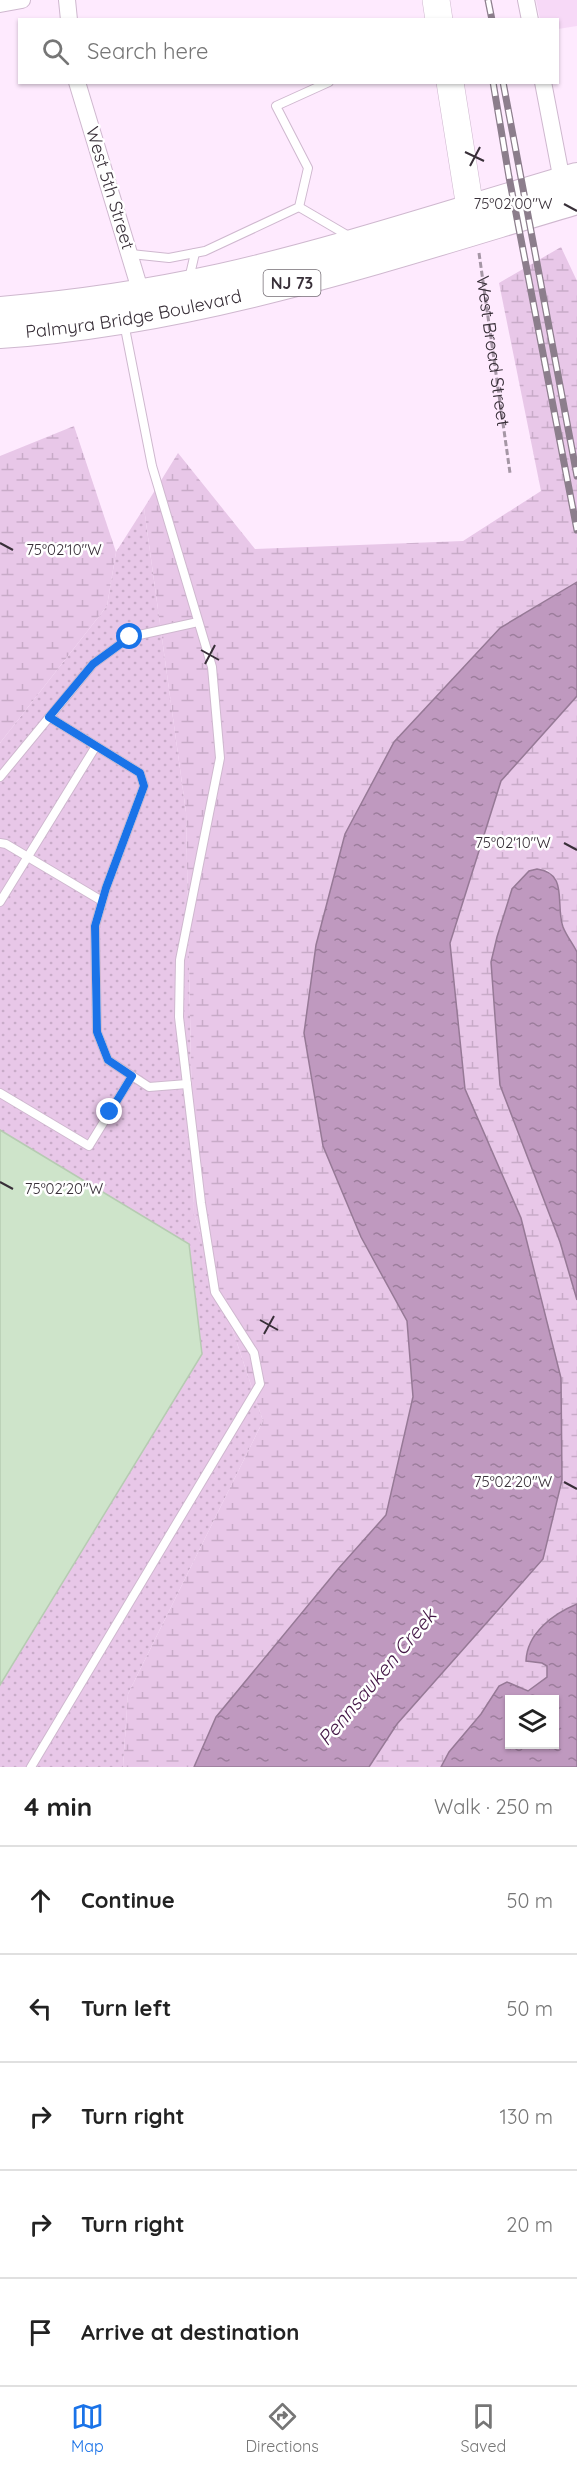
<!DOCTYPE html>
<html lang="en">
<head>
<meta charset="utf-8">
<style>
	:root { --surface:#fff; --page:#f2f2f2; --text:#222; --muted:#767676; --line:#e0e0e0; --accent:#1a73e8 }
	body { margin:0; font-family:Quicksand,sans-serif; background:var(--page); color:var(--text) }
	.controls { position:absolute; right:18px; bottom:18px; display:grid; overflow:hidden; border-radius:0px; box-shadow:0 2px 4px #0004 }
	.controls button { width:54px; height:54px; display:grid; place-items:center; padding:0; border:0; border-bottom:2px solid var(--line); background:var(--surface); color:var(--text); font:30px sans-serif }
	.stop { position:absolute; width:18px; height:18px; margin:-14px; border:4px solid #1a73e8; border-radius:50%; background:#fff }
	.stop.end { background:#1a73e8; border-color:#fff; box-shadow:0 2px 6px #0008 }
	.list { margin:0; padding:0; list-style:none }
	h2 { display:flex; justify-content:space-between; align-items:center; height:78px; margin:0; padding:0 24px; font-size:26px }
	h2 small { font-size:20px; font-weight:400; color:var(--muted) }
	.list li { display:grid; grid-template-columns:39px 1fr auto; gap:18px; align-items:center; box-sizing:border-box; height:108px; padding:0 24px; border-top:2px solid var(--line) }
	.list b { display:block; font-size:22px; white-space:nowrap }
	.list em { font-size:20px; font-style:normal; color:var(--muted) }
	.icon { flex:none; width:33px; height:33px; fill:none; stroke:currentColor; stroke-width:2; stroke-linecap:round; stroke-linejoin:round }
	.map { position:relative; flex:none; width:577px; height:1767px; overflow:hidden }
	.search { position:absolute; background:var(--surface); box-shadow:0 2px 4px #0004; left:18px; right:18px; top:18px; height:66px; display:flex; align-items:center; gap:15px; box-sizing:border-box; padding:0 21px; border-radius:0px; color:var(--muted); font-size:22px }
	.sheet { height:618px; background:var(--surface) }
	nav { display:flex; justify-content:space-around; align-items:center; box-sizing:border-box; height:84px; border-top:2px solid var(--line); background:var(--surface); font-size:16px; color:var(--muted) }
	nav a { display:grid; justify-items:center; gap:3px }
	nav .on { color:var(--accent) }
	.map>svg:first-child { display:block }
</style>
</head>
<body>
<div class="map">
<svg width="577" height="1767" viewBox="0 0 577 1767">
	<defs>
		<pattern id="grass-dots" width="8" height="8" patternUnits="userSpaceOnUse" patternTransform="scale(1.5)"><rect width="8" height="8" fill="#e8c7e8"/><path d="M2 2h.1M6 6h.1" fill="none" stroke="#c8abc8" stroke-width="1.8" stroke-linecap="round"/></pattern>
		<pattern id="wetland-marsh" width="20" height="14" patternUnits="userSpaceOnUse" patternTransform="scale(1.5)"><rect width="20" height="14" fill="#e8c7e8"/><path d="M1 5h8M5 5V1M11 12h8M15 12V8" fill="none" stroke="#c8abc8"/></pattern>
		<pattern id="water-ripples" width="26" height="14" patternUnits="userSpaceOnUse" patternTransform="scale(1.5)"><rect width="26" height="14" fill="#bf99bf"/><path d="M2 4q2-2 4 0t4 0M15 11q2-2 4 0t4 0" fill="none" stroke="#9c7d9c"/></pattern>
	</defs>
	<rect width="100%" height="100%" fill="#feeafe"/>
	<polygon fill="#f7d9f7" points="536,0 577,0 577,26 558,29 558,20 540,19"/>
	<polygon fill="url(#grass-dots)" points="144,508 186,812 194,1214 263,1421 128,1694 123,1767 0,1767 0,743 107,606 116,552"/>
	<g fill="url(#wetland-marsh)">
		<polygon points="561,247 577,281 577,582 500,628 361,1237 407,1321 413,1397 386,1515 338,1569 216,1717 194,1767 123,1767 128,1694 263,1421 194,1214 186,812 144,508 178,453 255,549 463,541 541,491 499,283"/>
		<polygon points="74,426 116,552 107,606 0,743 0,456"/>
		<path d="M577 696V952C572 944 566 935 563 926 557 907 564 883 547 870L512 889 497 937 491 963 500 1085 560 1242 577 1300V1604L560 1612 527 1662 542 1663 547 1666V1677L529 1691 514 1685 499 1686C484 1716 457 1738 441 1767H369L397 1724 543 1559 562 1480 561 1378 521 1218 465 1089 450 943 501 781Z"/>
	</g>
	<g fill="url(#water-ripples)" stroke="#967996" stroke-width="1.5" fill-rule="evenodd">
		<polygon points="577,582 577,696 501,781 450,943 465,1089 521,1218 561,1378 562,1480 543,1559 397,1724 369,1767 194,1767 216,1717 338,1569 386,1515 413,1397 407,1321 361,1237 323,1146 304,1033 316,945 345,834 394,742 500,628"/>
		<path d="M537 869C569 873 555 905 563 927 566 935 573 944 577 952V1300L560 1242 500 1085 491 962 497 937 512 889 529 871Z"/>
		<path d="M577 1604V1767H441L449 1752 481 1714 499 1686 507 1682 528 1691 547 1677V1666L542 1663 526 1661C527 1633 553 1614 577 1604ZM510 1700H554V1744H510Z"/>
	</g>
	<polygon fill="#cee4ca" stroke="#b6cbb2" stroke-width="1.5" points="0,1130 189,1244 202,1354 0,1685"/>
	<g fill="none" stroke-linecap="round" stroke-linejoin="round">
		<defs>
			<g id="service">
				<polyline points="299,207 352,238"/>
				<polyline points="131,254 169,258 205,251 299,207 308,168 276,106 329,82"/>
				<polyline points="189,279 195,253"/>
				<polyline points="49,717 140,773 144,786 106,888 95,926 97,1032 108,1060 149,1087 187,1084"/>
				<polyline points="0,777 93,664 130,637 198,622"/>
				<polyline points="0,843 6,844 102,901"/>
				<polyline points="0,902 96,746"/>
				<polyline points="0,1093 89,1146 132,1076"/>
				<polyline points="31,1767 260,1384 254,1353 215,1292 201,1203 179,1017 180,960 220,758 212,667 152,466 124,323"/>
			</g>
			<g id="minor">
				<polyline points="67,0 69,20"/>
				<polyline points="526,0 530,20"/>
				<polyline points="0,4 22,0"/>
				<polyline points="77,82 141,293"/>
				<polyline points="543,82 562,181"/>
			</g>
			<g id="primary">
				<polyline points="436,0 439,20"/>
				<polyline points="450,82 470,208"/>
			</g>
			<g id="trunk">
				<path d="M0 311C74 305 148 294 221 278 340 251 460 211 577 177"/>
				<path id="s2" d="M0 334C198 321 388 256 577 200"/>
			</g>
		</defs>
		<use href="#service" stroke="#cfb8cf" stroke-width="10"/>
		<use href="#minor" stroke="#cfb8cf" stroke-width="18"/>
		<use href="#primary" stroke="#cfb8cf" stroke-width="28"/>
		<use href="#trunk" stroke="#cfb8cf" stroke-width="30"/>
		<path stroke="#a596a5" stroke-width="3" stroke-dasharray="6 3" stroke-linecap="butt" id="s1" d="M479 253 510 473"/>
		<use href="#service" stroke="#fff" stroke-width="8"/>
		<use href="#minor" stroke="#fff" stroke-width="16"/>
		<use href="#primary" stroke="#fff" stroke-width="27"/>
		<use href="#trunk" stroke="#fff" stroke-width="28"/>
		<defs>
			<g id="rail">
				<polyline points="488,0 492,20"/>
				<polyline points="493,82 509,177 577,530"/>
				<polyline points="503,82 577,476"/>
			</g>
		</defs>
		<use href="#rail" stroke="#8c7e8c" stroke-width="7"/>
		<use href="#rail" stroke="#fff" stroke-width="4.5" stroke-dasharray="14" stroke-linecap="butt"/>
	</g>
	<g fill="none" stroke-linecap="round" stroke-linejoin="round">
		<polyline stroke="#1a73e8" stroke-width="8" points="110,1112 132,1076 108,1060 97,1032 95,926 106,888 144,786 140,773 49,717 93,664 130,637"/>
	</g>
	<path fill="none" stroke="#382f38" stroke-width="2" d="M465 152 484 161M470 166 480 147M564 204 577 211M0 543 13 550M201 650 219 660M205 664 215 645M564 843 577 850M0 1182 13 1189M260 1320 278 1330M264 1334 274 1316M564 1482 577 1489"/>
	<g text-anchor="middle" stroke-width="5" stroke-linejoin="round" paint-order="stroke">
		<rect fill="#fff" stroke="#746d74" stroke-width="1.5" x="263.5" y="270" width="57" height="26" rx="4.5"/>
		<g font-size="16" font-weight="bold" fill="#382f38">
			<text x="292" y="289">NJ 73</text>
		</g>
		<g font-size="18" fill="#382f38" stroke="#fff">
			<text transform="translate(110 188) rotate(73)" y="6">West 5th Street</text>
			<text dy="6" stroke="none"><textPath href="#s2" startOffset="135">Palmyra Bridge Boulevard</textPath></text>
			<text dy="6" stroke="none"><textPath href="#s1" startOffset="99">West Broad Street</textPath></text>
		</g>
		<g font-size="20" font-style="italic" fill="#421444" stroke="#fff">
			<text transform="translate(377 1677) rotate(-50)" y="7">Pennsauken Creek</text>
		</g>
	</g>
	<g font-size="15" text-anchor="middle" fill="#382f38" stroke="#fff" stroke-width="5" stroke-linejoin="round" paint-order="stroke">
		<text x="513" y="209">75°02'00"W</text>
		<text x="64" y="555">75°02'10"W</text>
		<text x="513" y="848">75°02'10"W</text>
		<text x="64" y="1194">75°02'20"W</text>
		<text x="513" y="1487">75°02'20"W</text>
	</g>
</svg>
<div class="controls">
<button><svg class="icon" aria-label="layers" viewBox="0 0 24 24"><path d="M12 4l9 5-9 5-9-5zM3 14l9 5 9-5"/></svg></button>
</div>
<div class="stop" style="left:130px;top:637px"></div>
<div class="stop end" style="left:110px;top:1112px"></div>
<div class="search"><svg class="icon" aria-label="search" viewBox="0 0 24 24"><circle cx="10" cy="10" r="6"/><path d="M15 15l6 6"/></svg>Search here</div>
</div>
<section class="sheet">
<h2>4 min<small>Walk · 250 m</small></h2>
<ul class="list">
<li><svg class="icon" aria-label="ahead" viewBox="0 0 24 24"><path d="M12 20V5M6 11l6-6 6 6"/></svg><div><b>Continue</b></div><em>50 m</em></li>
<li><svg class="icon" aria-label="left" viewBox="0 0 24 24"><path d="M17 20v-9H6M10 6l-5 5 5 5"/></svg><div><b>Turn left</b></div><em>50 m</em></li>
<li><svg class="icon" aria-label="right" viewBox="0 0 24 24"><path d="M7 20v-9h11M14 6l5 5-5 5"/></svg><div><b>Turn right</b></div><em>130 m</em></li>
<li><svg class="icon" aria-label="right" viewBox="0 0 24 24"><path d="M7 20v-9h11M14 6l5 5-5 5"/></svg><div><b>Turn right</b></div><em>20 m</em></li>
<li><svg class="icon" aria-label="arrive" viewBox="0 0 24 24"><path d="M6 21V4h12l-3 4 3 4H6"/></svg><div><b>Arrive at destination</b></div></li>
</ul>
</section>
<nav>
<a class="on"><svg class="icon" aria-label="map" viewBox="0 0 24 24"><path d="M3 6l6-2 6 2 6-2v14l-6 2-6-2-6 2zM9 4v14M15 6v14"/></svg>Map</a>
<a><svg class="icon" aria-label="directions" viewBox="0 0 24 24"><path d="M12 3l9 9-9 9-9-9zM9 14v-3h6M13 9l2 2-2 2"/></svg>Directions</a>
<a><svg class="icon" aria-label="saved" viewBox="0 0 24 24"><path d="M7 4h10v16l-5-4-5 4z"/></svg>Saved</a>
</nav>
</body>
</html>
